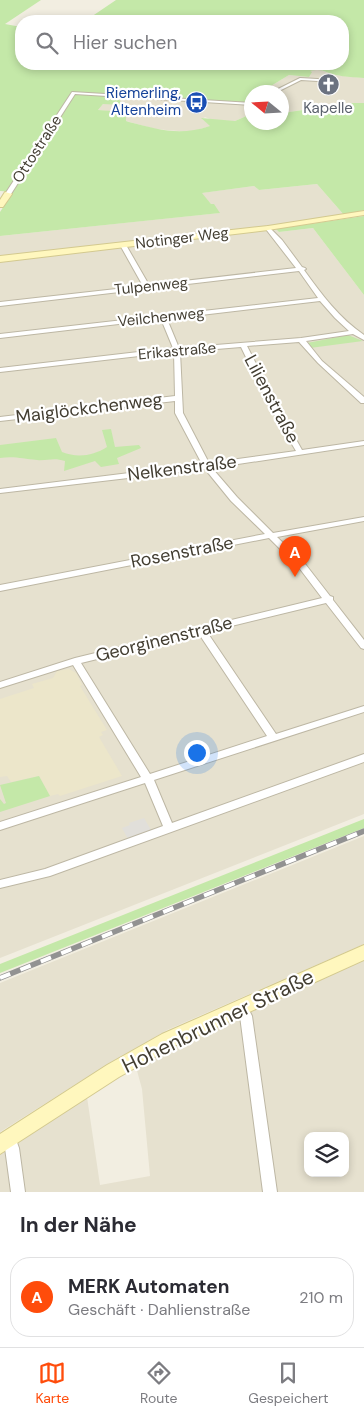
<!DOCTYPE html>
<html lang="de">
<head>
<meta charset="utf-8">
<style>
	:root { --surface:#fff; --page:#f2f2f3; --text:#2b2b33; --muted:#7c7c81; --line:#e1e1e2; --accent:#ff4c0b }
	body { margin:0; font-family:"DM Sans",sans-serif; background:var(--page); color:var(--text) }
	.controls { position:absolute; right:15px; bottom:15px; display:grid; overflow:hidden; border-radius:10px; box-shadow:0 2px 8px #0003 }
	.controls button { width:45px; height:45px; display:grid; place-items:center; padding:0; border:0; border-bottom:1px solid var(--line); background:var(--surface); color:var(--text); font:25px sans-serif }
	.compass { position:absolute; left:244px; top:85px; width:45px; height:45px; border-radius:50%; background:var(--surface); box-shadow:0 2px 8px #0003; rotate:288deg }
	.you { position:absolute; left:196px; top:752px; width:18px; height:18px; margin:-12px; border:4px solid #fff; border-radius:50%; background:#1a73e8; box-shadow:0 0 0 8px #1a73e833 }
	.badge { display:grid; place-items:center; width:32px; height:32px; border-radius:50%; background:var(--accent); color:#fff; font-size:16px; font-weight:700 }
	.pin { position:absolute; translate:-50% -41px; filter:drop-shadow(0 1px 2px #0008) }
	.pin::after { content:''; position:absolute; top:26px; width:18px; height:15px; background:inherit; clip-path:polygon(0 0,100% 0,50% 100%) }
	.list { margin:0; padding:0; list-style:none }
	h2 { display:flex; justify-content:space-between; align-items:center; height:65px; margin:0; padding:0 20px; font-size:21px }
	h2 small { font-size:16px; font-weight:400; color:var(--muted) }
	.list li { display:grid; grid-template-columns:32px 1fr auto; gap:15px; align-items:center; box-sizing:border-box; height:80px; margin:0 10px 10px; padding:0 10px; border:1px solid var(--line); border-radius:20px }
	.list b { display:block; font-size:19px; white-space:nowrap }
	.list p { margin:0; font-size:16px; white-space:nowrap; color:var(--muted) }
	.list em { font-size:16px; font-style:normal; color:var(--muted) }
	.icon { flex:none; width:28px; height:28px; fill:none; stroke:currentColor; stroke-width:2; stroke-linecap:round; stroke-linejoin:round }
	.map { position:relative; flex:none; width:364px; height:1192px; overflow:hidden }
	.search { position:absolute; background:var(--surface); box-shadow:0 2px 8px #0003; left:15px; right:15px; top:15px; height:55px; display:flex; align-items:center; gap:12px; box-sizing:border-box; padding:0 18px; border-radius:20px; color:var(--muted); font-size:19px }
	.sheet { height:155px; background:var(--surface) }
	nav { display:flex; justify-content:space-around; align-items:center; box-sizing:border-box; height:70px; border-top:1px solid var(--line); background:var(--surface); font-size:14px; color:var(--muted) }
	nav a { display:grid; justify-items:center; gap:2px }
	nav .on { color:var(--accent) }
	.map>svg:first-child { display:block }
</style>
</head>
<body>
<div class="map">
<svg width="364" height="1192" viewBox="0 0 364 1192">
	<rect width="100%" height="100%" fill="#f2eee1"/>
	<g fill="#e6e1cf" fill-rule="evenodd">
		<polygon points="319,69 333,75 364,78 364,103 352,103 282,113 282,92 261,92 289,75 309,77 309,71"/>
		<polygon points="128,95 244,103 251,98 251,114 235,121 215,121 205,117 202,119 211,126 190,132 155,129 126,121 126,113 98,110 103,104 122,104 119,100"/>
		<polygon points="317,184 344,215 269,226 0,257 0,236 219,213 201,193 254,186 259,190"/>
		<polygon points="313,228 364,295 364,814 0,958 0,261 262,230 276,229 279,232"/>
		<polygon points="364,836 364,944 167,1030 84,1079 0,1132 0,983"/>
		<path d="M364 960V1192H0V1155L87 1097 100 1185 150 1176 142 1089 136 1067 190 1038ZM308 1136H345V1173H308Z"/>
	</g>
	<polygon fill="#ece6ca" points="69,669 76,673 82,685 80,686 107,730 101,732 103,735 99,737 122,776 60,796 58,794 50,796 39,776 11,782 7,776 0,777 0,699 34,688 32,684 53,678 57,671"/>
	<g fill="#c4e8a8">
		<path d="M0 0H41L5 24 21 27V64H343V21H85L116 0H364V78C355 77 345 77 336 75 325 73 324 68 310 71L312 72 309 77 289 75 261 92H252L251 98 244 103 128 95 119 99 122 105 103 104 98 110 126 112V121L129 122C160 130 180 136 210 126L201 118 235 121 251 114 250 106H251L252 122H282V113L352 103H364V210L344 215 317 184 259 190 254 186 202 193 211 204H214L220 213 0 236V212L13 192 0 191Z"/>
		<polygon points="364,216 364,295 313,228 279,232 276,229"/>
		<polygon points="348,335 363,341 310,348 307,343"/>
		<path d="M111 429 115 447 139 445 141 448 117 458 119 464 101 467 95 461 64 471 65 461C53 457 48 461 37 460 23 459 15 456 0 458V445L56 438 62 452C77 458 93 456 107 447L102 430Z"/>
		<polygon points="39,776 50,796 0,812 0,799 4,804 6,803 0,785"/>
		<polygon points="364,819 364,828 0,973 0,964"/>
	</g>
	<polygon fill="#e1dfda" points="144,818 151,830 128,839 122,828 130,825 129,823"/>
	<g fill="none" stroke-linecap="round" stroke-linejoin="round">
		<defs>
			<g id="street">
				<polygon points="300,78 335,80 337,81 335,82 301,80 277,92 272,92"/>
				<polygon points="72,92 252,103 252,105 75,94 11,194 6,195 5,194"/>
				<path d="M268 226 282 240 302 267 305 268 306 269 304 270C322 295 339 318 364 335V340L353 334 306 341 322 361 364 397V403H361L318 363 299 342 247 346 279 409 302 450 364 441V445L212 468 237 497 273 533 364 517V521L277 537 306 565 330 596 333 597V600L364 640V649L361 648 326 603 207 632 276 734 364 706V712L154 780 172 823 364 754V762L50 876 0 888V880L45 869 163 826 145 783 0 830V822L141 777 73 665 0 688V682L75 658 322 598 300 569 269 538 0 591V585L265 534 231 501 205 469 0 493V489L202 464 175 413V401L0 421V417L175 396 174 352 0 372V368L173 348 161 319 0 338V334L318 298 299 271 0 306V302L143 286 120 245 123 243 126 245 149 285 296 268 265 228ZM320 301 335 318 349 331 301 338 179 348 167 319ZM241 347 271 409 296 451 209 463 183 413 180 352ZM199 634 267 736 150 774 81 663Z"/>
				<polygon points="241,1001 245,1002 252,1016 277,1192 263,1192 240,1016 235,1006 237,1002"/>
				<polygon points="9,1132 14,1134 19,1148 25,1192 11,1192 5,1148 2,1138 4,1134"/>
			</g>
			<g id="secondary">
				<polygon points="5,192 12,194 3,207 0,207 0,200"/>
				<polygon points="364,211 364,215 268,230 0,262 0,256 268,226"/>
				<polygon points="364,945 364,960 174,1046 119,1077 0,1154 0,1134 107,1065 162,1034"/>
			</g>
		</defs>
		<use href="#street" stroke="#bdb7a4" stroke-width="2"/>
		<use href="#secondary" stroke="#d3c98f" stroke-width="2"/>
		<use href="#street" fill="#fff" fill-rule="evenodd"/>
		<use href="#secondary" fill="#fff7be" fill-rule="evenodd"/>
		<defs>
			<polyline id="rail" points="0,978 364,831"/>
		</defs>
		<use href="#rail" stroke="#929292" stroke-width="5.5"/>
		<use href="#rail" stroke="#fff" stroke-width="4" stroke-dasharray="11" stroke-linecap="butt"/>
	</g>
	<defs>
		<symbol id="church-disc" viewBox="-11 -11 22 22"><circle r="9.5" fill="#6b7280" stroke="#fff"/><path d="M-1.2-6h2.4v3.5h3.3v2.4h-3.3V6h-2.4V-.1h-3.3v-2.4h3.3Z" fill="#fff"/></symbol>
		<symbol id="bus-disc" viewBox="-11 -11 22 22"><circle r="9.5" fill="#1a4fb4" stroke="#fff"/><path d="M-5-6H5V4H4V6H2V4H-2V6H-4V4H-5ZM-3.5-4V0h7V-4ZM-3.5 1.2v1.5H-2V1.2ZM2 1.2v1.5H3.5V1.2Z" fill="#fff"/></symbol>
	</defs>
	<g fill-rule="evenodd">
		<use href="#church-disc" x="316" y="72" width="25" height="25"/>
		<use href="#bus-disc" x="184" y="90" width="25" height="25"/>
	</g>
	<g text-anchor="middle" stroke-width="4.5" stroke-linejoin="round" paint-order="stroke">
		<g font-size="15" fill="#164399" stroke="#fff" text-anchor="end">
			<text x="181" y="98">Riemerling,<tspan x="181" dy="17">Altenheim</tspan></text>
		</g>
		<g font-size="15" fill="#5b616d" stroke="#fff">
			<text x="328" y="113">Kapelle</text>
		</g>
		<g font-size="15" fill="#433e32" stroke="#fff">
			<text transform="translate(37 149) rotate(-57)" y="5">Ottostraße</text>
			<text transform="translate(182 238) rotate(-7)" y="5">Notinger Weg</text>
			<text transform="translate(151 286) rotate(-6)" y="5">Tulpenweg</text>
			<text transform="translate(161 317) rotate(-6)" y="5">Veilchenweg</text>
			<text transform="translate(177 351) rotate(-5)" y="5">Erikastraße</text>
		</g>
		<g font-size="18" fill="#433e32" stroke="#fff">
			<text transform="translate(272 399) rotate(62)" y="6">Lilienstraße</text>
			<text transform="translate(89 408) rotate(-7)" y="6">Maiglöckchenweg</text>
			<text transform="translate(182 468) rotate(-7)" y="6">Nelkenstraße</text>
			<text transform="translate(182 552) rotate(-11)" y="6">Rosenstraße</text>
			<text transform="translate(164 639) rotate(-14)" y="6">Georginenstraße</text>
		</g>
		<g font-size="21" fill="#433e32" stroke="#fff">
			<text transform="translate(218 1021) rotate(-26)" y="7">Hohenbrunner Straße</text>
		</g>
	</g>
</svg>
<div class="controls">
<button><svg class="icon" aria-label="layers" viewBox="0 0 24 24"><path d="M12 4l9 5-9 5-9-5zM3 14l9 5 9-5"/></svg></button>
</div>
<svg class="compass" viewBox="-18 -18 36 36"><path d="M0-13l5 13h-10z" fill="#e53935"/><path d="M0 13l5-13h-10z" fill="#7c7c81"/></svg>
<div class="you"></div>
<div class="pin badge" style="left:295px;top:577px">A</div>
<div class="search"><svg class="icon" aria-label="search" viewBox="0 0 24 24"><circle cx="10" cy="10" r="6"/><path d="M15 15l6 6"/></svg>Hier suchen</div>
</div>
<section class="sheet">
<h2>In der Nähe<small></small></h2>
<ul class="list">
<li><span class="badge">A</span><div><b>MERK Automaten</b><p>Geschäft · Dahlienstraße</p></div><em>210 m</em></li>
</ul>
</section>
<nav>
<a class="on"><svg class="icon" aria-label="map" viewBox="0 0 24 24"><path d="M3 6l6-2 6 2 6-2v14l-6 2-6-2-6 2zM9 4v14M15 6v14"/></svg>Karte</a>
<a><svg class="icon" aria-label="directions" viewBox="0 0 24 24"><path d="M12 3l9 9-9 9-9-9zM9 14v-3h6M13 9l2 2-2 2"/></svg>Route</a>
<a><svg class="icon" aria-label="saved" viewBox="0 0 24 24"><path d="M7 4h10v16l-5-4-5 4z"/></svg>Gespeichert</a>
</nav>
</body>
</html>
